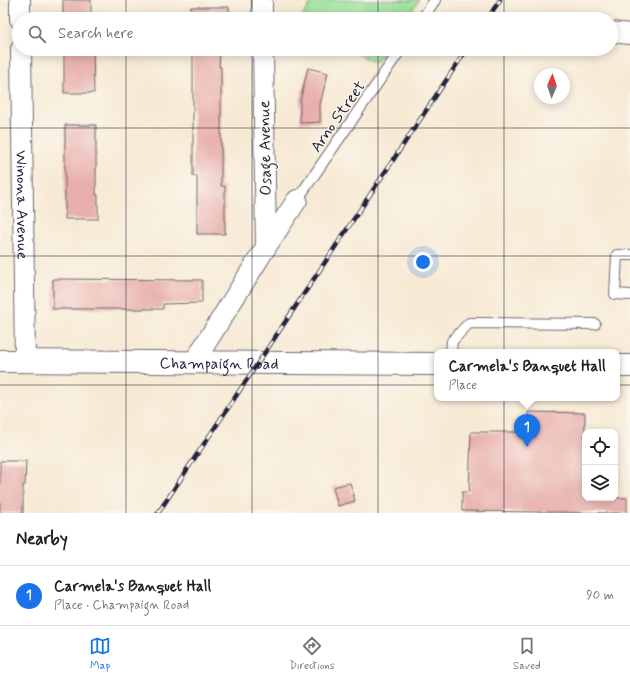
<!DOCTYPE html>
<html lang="en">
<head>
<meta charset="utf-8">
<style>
	:root { --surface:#fff; --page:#f2f2f2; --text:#202124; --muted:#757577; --line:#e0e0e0; --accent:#1a73e8 }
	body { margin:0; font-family:Mynerve,sans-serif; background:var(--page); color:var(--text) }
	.controls { position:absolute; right:12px; bottom:12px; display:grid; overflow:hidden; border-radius:8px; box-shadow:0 2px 10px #0003 }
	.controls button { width:36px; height:36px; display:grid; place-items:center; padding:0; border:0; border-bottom:1px solid var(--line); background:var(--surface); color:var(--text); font:20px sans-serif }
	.compass { position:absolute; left:534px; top:68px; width:36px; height:36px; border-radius:50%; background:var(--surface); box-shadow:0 2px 10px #0003; rotate:2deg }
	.you { position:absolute; left:423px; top:262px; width:14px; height:14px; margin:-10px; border:3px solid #fff; border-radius:50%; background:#1a73e8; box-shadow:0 0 0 6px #1a73e833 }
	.badge { display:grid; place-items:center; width:26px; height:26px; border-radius:50%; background:var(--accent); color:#fff; font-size:13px; font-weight:700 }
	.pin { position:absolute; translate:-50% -33px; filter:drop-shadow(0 1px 2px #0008) }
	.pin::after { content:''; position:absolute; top:21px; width:14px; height:12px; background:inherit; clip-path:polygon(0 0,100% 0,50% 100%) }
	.popup { position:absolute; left:434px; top:349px; width:186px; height:52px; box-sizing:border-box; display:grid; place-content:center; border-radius:8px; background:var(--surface); filter:drop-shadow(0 1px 3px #0005); font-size:13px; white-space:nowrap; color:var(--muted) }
	.popup b { font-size:15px; color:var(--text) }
	.popup::after { content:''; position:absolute; left:50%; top:100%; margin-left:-8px; border:8px solid transparent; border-top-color:var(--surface) }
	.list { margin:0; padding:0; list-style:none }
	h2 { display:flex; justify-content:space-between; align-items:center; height:52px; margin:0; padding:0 16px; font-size:17px }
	h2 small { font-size:13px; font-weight:400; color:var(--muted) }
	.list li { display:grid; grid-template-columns:26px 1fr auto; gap:12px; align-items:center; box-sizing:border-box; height:60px; padding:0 16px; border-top:1px solid var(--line) }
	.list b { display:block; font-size:15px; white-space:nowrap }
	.list p { margin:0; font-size:13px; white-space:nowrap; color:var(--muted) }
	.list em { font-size:13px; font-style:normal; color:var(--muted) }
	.icon { flex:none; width:22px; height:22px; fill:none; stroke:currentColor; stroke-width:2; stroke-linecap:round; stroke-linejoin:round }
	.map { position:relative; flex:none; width:630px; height:513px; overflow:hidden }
	.search { position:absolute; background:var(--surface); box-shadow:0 2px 10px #0003; left:12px; right:12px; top:12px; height:44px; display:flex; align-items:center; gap:10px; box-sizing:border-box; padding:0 14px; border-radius:22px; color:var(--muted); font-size:15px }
	.sheet { height:112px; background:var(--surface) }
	nav { display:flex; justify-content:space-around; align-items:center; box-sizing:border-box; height:56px; border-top:1px solid var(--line); background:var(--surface); font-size:11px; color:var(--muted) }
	nav a { display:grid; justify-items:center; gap:2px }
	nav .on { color:var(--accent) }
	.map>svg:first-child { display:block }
</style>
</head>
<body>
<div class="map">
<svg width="630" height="513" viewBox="0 0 630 513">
	<rect width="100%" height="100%" fill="#fbf7ec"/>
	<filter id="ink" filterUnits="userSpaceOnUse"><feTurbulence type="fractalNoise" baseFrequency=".025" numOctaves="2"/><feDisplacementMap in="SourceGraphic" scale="8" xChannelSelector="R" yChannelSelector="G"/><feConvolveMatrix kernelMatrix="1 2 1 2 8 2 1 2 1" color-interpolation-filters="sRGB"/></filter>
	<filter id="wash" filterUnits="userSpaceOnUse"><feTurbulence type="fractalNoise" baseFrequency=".012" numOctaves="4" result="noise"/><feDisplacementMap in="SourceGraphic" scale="16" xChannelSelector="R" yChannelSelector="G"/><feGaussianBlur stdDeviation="0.9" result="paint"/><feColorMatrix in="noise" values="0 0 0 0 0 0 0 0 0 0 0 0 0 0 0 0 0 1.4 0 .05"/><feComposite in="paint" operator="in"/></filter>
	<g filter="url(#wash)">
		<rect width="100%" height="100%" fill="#f7ead5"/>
		<g fill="#98df98" stroke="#5d806a">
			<polygon points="313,0 419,0 406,19 300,19"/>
			<polygon points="347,49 386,49 376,63"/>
		</g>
		<g id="blocks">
			<g fill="#e8afac">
				<rect x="63" y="0" width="28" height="19"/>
				<polygon points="191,7 229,7 229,19 190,19"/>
				<polygon points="64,49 93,49 94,93 64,93"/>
				<polygon points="193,49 220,49 219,67 221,67 221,186 225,186 225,234 197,234 197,176 193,176"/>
				<polygon points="308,68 328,73 320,104 320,122 300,123 300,101"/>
				<polygon points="65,125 96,125 96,195 98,195 98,219 65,219"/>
				<polygon points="53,279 202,280 202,303 163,304 163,309 53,309"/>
				<polygon points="528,412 585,413 584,495 585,495 585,498 627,498 627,513 462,511 462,492 469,492 471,432 528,432"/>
				<polygon points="0,461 26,461 25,485 23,485 23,513 0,513"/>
				<polygon points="350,483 355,501 338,506 333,487"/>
			</g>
		</g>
	</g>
	<g filter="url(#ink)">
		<use href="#blocks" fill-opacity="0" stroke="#6d6871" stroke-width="1"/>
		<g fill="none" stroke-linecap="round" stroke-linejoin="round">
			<defs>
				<g id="lane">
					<polyline points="422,19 435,0"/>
					<polyline points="297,200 401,49"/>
					<polyline points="630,255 617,255 615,294 630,295"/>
					<polyline points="451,352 452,341 469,323 595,324"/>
				</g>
				<g id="street">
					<polyline points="20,0 20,19"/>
					<polyline points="262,0 262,19"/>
					<polyline points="611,32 630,34"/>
					<path id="s1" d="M21 49 25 361"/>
					<polyline points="266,247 297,200"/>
					<polyline points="194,362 266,247 263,49"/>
				</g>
				<g id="secondary">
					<path id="s2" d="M0 361 437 364"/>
					<polyline points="617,366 630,366"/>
				</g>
			</defs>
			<use href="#lane" stroke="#6d6871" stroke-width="12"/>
			<use href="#street" stroke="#6d6871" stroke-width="22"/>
			<use href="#secondary" stroke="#6d6871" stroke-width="24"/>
			<use href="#lane" stroke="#fff" stroke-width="10"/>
			<use href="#street" stroke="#fff" stroke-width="20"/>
			<use href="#secondary" stroke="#fff" stroke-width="22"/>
			<defs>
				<g id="rail">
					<polyline points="487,19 500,0"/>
					<polyline points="158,513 467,49"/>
				</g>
			</defs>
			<use href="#rail" stroke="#22223b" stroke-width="4.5"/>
			<use href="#rail" stroke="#fbf7ec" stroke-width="3" stroke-dasharray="9" stroke-linecap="butt"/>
		</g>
	</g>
	<path fill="none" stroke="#22223b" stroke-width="1" stroke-opacity="0.55" d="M126 0V19M252 0V19M378 0V19M504 0V19M126 49V513M252 49V513M378 49V513M504 49V513M0 128H630M0 256H630M0 385H630"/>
	<g text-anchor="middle" stroke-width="3" stroke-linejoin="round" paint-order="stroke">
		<g font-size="16" fill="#22223b" stroke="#fbf7ec">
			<text transform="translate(337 116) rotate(-55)" y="6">Arno Street</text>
			<text transform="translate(264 148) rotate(-91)" y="6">Osage Avenue</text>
			<text dy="6" stroke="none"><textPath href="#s1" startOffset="156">Winona Avenue</textPath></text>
			<text dy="6" stroke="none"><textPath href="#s2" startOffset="219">Champaign Road</textPath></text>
		</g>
	</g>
</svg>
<div class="controls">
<button><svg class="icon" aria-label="locate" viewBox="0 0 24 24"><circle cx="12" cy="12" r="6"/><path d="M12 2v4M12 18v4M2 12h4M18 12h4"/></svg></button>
<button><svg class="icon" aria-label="layers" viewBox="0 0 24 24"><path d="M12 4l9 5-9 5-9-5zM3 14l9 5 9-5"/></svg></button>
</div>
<svg class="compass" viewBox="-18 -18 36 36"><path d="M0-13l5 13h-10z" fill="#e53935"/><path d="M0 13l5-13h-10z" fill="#757577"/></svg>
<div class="you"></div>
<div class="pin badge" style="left:527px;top:447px">1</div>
<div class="popup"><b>Carmela's Banquet Hall</b>Place</div>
<div class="search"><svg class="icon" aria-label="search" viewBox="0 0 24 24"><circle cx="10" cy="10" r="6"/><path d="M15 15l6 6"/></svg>Search here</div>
</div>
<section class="sheet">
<h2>Nearby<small></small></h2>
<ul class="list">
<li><span class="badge">1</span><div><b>Carmela's Banquet Hall</b><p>Place · Champaign Road</p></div><em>90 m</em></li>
</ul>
</section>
<nav>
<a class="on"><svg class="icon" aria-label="map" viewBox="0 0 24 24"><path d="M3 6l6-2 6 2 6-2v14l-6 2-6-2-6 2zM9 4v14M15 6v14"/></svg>Map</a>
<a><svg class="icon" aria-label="directions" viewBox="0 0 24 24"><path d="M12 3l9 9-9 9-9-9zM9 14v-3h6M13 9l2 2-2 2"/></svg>Directions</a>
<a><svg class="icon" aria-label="saved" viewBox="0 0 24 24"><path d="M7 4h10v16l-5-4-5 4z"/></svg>Saved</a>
</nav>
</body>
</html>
